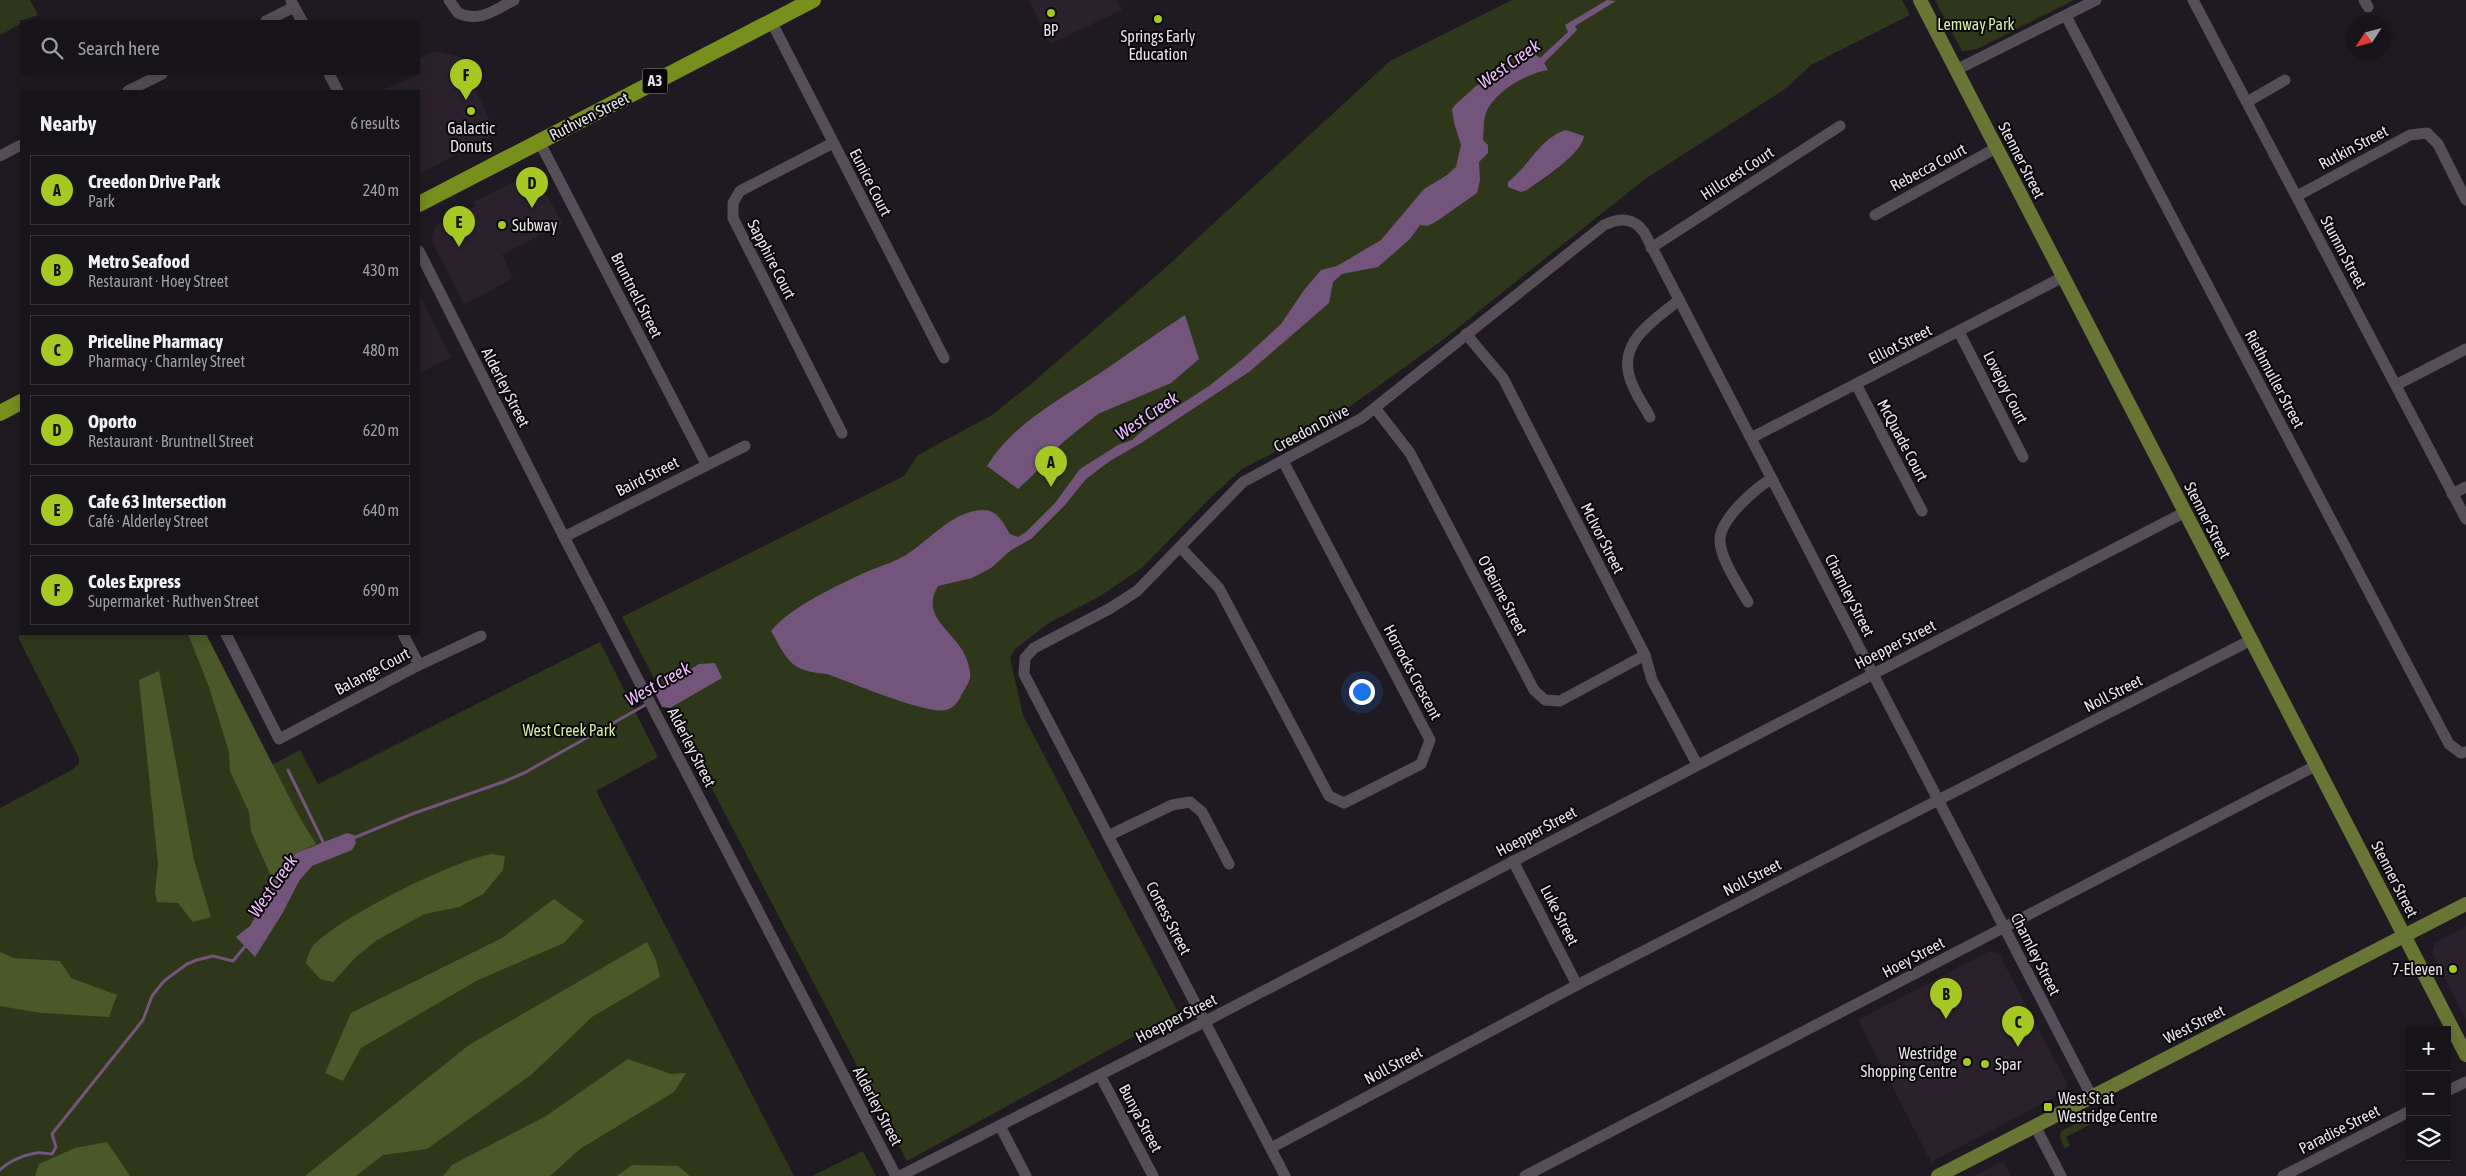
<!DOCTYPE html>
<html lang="en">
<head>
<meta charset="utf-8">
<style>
	:root { --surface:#171419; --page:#242126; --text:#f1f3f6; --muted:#9e9ea2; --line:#363338; --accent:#a5c822 }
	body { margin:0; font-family:"Asap Condensed",sans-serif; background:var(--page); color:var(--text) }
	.controls { position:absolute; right:15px; bottom:15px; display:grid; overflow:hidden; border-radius:0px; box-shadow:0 2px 12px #0003 }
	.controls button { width:45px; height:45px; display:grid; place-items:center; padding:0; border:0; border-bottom:1px solid var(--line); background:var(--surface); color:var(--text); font:25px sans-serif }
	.compass { position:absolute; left:2346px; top:15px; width:45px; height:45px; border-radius:50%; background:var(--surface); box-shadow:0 2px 12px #0003; rotate:234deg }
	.you { position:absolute; left:1361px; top:691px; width:18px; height:18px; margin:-12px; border:4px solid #fff; border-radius:50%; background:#1a73e8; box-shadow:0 0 0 8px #1a73e833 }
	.badge { display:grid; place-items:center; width:32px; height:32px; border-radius:50%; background:var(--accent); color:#111; font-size:16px; font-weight:700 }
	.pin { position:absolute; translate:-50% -41px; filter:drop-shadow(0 1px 2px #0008) }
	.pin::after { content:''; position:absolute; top:26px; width:18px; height:15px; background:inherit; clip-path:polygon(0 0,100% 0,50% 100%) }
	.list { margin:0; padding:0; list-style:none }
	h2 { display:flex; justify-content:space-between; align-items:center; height:65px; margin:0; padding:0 20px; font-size:21px }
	h2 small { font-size:16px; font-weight:400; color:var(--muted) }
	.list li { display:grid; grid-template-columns:32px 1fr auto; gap:15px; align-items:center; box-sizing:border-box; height:70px; margin:0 10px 10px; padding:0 10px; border:1px solid var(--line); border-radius:0px }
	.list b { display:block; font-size:19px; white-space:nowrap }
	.list p { margin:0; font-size:16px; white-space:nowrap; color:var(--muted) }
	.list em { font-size:16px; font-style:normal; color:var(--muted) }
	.icon { flex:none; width:28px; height:28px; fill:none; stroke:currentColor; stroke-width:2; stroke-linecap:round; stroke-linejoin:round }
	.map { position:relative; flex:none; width:2466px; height:1176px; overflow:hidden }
	.search { position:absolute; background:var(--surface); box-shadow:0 2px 12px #0003; left:20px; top:20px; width:400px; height:55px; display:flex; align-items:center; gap:12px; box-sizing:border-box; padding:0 18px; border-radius:0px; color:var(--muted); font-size:19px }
	.panel { position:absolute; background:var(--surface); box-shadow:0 2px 12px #0003; left:20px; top:90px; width:400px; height:545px; border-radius:0px }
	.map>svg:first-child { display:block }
</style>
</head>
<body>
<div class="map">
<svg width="2466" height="1176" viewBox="0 0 2466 1176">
	<rect width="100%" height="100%" fill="#1f1a21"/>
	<g fill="#2a212d">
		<polygon points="1029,0 1117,0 1122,10 1050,44"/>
		<polygon points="434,51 460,57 496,134 419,174 419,91 381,91 419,74 419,59"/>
		<polygon points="533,172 563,223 502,255 513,278 464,305 431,240 435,226 476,206 474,202"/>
		<polygon points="419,295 451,357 419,373"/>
		<polygon points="2466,926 2466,1020 2432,953 2435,943"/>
		<polygon points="1990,951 1999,954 2068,1085 2065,1092 1931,1162 1858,1020"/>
		<polygon points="2003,1161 2011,1176 1974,1176"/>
	</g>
	<g fill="#2f371b">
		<polygon points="0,0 30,0 38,15 21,21 21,24 0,35"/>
		<polygon points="1512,0 1902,0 1910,15 1811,65 1785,89 1645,179 1444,339 1317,430 1242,469 1209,499 1143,567 1102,595 1049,623 1015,649 1010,658 1023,715 1178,1012 907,1161 622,617 904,476 918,455 992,415 1031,384 1163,270 1390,61"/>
		<polygon points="1935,0 2074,0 1977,49 1962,51"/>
		<polygon points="21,622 21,634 206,634 272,765 300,750 318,784 600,642 658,757 596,791 794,1176 0,1176 0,808 72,770 79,764 79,758 19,639"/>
		<polygon points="2090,1117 2093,1123 2066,1137 2070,1145 2065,1149 2060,1138 2061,1131"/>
		<polygon points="863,1151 876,1176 812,1176"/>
	</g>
	<g fill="#4b5829">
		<polygon points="188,634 206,634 300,818 316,844 296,853 274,883 251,831 249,812 230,771 229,752 209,687"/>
		<polygon points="159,671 194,860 211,917 193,922 178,903 157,902 155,892 158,864 139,680"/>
		<path d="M492 854 505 856 503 870 483 894 459 907 425 914 377 940 356 957 333 982 320 979 306 963C307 958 309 953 311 949 328 922 459 858 492 854Z"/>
		<polygon points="554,899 584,921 564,943 478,980 361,1048 343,1081 325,1073 351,1013 502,938"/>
		<polygon points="647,942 656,960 660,977 592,1017 531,1075 427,1149 383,1155 356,1176 305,1176 469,1045"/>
		<polygon points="0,952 14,958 60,961 71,978 117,995 109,1017 41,1013 0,1006"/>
		<polygon points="628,1059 671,1074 686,1073 674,1092 580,1149 550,1176 443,1176 452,1165 546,1116"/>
		<polygon points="107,1142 130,1176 35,1176 39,1164 75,1148"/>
		<polygon points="632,1165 678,1166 690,1176 617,1176"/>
	</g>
	<g fill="#73547b">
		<path d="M1607 0 1616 1 1575 26 1577 30 1544 63 1548 70C1527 73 1494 92 1486 113 1483 121 1484 132 1483 140L1488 145V153L1479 162 1480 180 1477 193 1437 221 1428 226 1420 225 1410 239 1378 267 1342 274 1333 282 1329 303 1249 372 1141 443 1110 461 1086 479 1065 505 1031 539 1011 550 991 568 972 578 938 586C918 620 960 632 968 663 969 668 971 673 970 678 968 686 963 691 960 698 958 702 952 709 946 710 927 715 850 682 827 674 789 671 788 660 771 631 789 608 836 586 864 573 877 567 893 563 906 555 931 539 952 511 983 510 998 510 1003 523 1010 534L1018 537 1026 532 1055 503 1080 469 1118 445 1132 440 1149 425 1209 386 1244 358 1281 324 1304 290 1321 270 1337 266 1381 240 1424 189 1447 175 1456 167 1461 145 1454 123 1452 109 1455 105 1476 86 1533 53 1540 58 1568 32 1565 25Z"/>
		<path d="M1566 130 1584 136C1582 154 1542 179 1527 190L1521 192 1508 187V182C1529 166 1541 137 1566 130Z"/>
		<path d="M1185 315 1199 359 1171 383 1098 414 1062 443 1033 475 1018 489 987 466C1015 420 1069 395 1112 365 1136 348 1160 331 1185 315Z"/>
		<polygon points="715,663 722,678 670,708 662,707 655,693 658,689 699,664"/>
		<polygon points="347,833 354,835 356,843 352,850 312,866 299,881 282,914 255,957 236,937 250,926 274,883 296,853"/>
	</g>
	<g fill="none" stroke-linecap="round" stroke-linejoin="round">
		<g stroke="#73547b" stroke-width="3">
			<polyline points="288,770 325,846"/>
			<polyline points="351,839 412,814 503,782 524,773 647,704"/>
			<path d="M0 1170C9 1161 24 1155 36 1153 41 1152 47 1154 52 1154L56 1147 52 1134 143 1020 152 996 164 981 187 964 197 960 213 956 233 961 247 944"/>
		</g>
		<g stroke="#554e57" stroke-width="11">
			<path d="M449 0 458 13C479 23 495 10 514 0"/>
			<polyline points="2193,0 2466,519"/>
			<polyline points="2364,0 2368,7"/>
			<polyline points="291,1 302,21"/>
			<polyline points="2066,16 2449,744 2461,753 2466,752"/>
			<polyline points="266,21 294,7"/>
			<polyline points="771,21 944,358"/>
			<polyline points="1956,70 2096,0"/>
			<polyline points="329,74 338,91"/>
			<polyline points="128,91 162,74"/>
			<polyline points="2247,102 2285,80"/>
			<polyline points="539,141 706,464"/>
			<polyline points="833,143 740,191 733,203 733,218 842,433"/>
			<polyline points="0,156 21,145"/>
			<polyline points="2297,196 2410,135 2427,133 2438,144 2466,200"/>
			<polyline points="1875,215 1996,148"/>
			<polyline points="1651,248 1840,126"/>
			<polyline points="419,251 564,537 896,1176"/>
			<polyline points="1959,332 2023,457"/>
			<polyline points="1466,334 1503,378 1645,655 1652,680 1697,764"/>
			<polyline points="1856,384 1922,511"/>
			<polyline points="2396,385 2466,349"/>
			<polyline points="1375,408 1410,453 1534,690 1545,700 1560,701 1645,655"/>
			<path d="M1650 417C1643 404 1632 389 1629 375 1620 340 1655 320 1679 300"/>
			<polyline points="1751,438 2063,277"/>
			<polyline points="2452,494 2466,487"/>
			<polyline points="564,537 745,446"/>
			<polyline points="1181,548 1219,588 1329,796 1344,803 1421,764 1430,740 1283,461"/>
			<path d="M1748 602C1739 586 1719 557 1720 539 1721 518 1755 489 1771 479"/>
			<polyline points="226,634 279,739 419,665 481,636"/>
			<polyline points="403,634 419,665"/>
			<polyline points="1108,836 1172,805 1190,802 1202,812 1229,864"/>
			<polyline points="1513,861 1577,985"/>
			<polyline points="1100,1075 1153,1176"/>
			<polyline points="2447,1091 2466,1082"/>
			<polyline points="1000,1126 1026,1176"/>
			<polyline points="2035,1126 2061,1176"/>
			<polyline points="1271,1148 1577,985 2251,640"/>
			<polyline points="900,1176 1204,1022 2185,512"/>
			<path d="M1285 1176 1024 674 1025 658 1034 648 1109 609 1137 591 1243 482 1362 418 1604 225C1620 218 1633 217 1644 232L2091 1095"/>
			<polyline points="1525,1176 2317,765"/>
			<polyline points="2283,1176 2410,1111"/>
		</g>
		<g stroke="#697534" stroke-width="14">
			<polyline points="1920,0 2466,1055"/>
			<polyline points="1938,1176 2466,904"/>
		</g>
		<g stroke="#768f1d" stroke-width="16">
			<polyline points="419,204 813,0"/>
			<polyline points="0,413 21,402"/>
		</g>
	</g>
	<g fill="#a5c822" stroke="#080608" stroke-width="2">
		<circle cx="1051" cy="13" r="5"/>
		<circle cx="1158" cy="19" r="5"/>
		<circle cx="471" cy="111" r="5"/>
		<circle cx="502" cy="225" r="5"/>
		<circle cx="2453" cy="969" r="5"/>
		<circle cx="1967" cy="1062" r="5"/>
		<circle cx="1985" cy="1064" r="5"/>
		<rect x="2043" y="1102" width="10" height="10" rx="2.5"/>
	</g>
	<g text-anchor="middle" stroke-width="4" stroke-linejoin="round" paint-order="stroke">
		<rect fill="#080608" stroke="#a5a1a6" stroke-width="1" x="642.5" y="68.5" width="25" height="25" rx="4"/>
		<g font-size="15" font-weight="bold" fill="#e8e4e9">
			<text x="655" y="86">A3</text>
		</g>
		<g font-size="16" fill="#d7eda1" stroke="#080608">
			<text x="1976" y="30">Lemway Park</text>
			<text x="569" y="736">West Creek Park</text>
		</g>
		<g font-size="16" fill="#e8e4e9" stroke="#080608">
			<text x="1051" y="36">BP</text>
			<text x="1158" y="42">Springs Early<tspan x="1158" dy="18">Education</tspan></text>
			<text x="471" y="134">Galactic<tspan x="471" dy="18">Donuts</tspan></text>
			<text x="512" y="231" text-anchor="start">Subway</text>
			<text x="2443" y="975" text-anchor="end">7-Eleven</text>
			<text x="1957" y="1059" text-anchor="end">Westridge<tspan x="1957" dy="18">Shopping Centre</tspan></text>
			<text x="1995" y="1070" text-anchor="start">Spar</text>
			<text x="2058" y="1104" text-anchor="start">West St at<tspan x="2058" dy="18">Westridge Centre</tspan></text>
		</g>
		<g font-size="16" fill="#e8e4e9" stroke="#080608">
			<text transform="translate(589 116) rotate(-27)" y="6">Ruthven Street</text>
			<text transform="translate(2353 147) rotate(-28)" y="6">Rutkin Street</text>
			<text transform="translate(2022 160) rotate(63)" y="6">Stenner Street</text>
			<text transform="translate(1928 167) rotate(-28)" y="6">Rebecca Court</text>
			<text transform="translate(1737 173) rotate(-33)" y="6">Hillcrest Court</text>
			<text transform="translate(871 182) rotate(63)" y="6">Eunice Court</text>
			<text transform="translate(2344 252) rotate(62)" y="6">Stumm Street</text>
			<text transform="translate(772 259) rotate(63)" y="6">Sapphire Court</text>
			<text transform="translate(637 295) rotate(63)" y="6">Bruntnell Street</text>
			<text transform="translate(1900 344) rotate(-27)" y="6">Elliot Street</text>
			<text transform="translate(2275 379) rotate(62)" y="6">Riethmuller Street</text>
			<text transform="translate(506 387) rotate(63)" y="6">Alderley Street</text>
			<text transform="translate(2006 387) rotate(63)" y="6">Lovejoy Court</text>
			<text transform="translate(1311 428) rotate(-28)" y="6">Creedon Drive</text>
			<text transform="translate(1903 440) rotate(62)" y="6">McQuade Court</text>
			<text transform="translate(647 476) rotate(-27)" y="6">Baird Street</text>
			<text transform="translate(2208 520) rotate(63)" y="6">Stenner Street</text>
			<text transform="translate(1603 538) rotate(63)" y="6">McIvor Street</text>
			<text transform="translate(1503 595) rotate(62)" y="6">O'Beirne Street</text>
			<text transform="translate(1850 595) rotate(63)" y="6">Charnley Street</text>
			<text transform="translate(1895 644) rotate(-27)" y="6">Hoepper Street</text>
			<text transform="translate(372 671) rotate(-28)" y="6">Balange Court</text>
			<text transform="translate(1413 672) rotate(62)" y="6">Horrocks Crescent</text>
			<text transform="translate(2113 693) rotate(-27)" y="6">Noll Street</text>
			<text transform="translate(692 747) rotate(63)" y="6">Alderley Street</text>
			<text transform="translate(1536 831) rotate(-28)" y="6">Hoepper Street</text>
			<text transform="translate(1752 877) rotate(-27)" y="6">Noll Street</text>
			<text transform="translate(2395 879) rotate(63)" y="6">Stenner Street</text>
			<text transform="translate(1560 915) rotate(63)" y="6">Luke Street</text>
			<text transform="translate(1169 918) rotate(63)" y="6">Cortess Street</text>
			<text transform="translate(2036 954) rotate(63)" y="6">Charnley Street</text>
			<text transform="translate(1913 957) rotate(-28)" y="6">Hoey Street</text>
			<text transform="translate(1176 1018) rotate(-27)" y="6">Hoepper Street</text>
			<text transform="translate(2194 1024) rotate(-27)" y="6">West Street</text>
			<text transform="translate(1393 1065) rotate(-28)" y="6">Noll Street</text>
			<text transform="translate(878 1106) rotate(62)" y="6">Alderley Street</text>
			<text transform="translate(1141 1118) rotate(62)" y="6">Bunya Street</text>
			<text transform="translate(2339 1129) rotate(-27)" y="6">Paradise Street</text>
		</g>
		<g font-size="18" font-style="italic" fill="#efbdfd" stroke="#080608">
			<text transform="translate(1509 64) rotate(-35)" y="6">West Creek</text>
			<text transform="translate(1147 416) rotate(-34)" y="6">West Creek</text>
			<text transform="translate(658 684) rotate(-29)" y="6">West Creek</text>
			<text transform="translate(273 886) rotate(-55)" y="6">West Creek</text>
		</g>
	</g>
</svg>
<div class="controls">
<button>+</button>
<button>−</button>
<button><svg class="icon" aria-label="layers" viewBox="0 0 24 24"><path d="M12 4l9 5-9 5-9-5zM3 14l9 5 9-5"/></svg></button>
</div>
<svg class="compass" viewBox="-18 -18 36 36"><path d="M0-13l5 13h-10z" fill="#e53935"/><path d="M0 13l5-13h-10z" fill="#9e9ea2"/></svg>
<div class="you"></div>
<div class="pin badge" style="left:1051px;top:487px">A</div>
<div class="pin badge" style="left:1946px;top:1019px">B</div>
<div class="pin badge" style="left:2018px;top:1047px">C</div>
<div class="pin badge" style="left:532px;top:208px">D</div>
<div class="pin badge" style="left:459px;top:247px">E</div>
<div class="pin badge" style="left:466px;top:100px">F</div>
<div class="search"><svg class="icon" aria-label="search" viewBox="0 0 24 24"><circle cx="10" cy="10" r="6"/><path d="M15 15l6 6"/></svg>Search here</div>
<section class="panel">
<h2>Nearby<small>6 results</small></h2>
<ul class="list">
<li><span class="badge">A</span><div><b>Creedon Drive Park</b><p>Park</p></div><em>240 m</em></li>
<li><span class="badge">B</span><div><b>Metro Seafood</b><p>Restaurant · Hoey Street</p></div><em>430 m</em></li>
<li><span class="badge">C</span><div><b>Priceline Pharmacy</b><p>Pharmacy · Charnley Street</p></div><em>480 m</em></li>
<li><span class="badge">D</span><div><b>Oporto</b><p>Restaurant · Bruntnell Street</p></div><em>620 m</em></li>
<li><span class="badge">E</span><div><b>Cafe 63 Intersection</b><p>Café · Alderley Street</p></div><em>640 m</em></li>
<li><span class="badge">F</span><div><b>Coles Express</b><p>Supermarket · Ruthven Street</p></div><em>690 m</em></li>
</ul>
</section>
</div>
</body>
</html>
